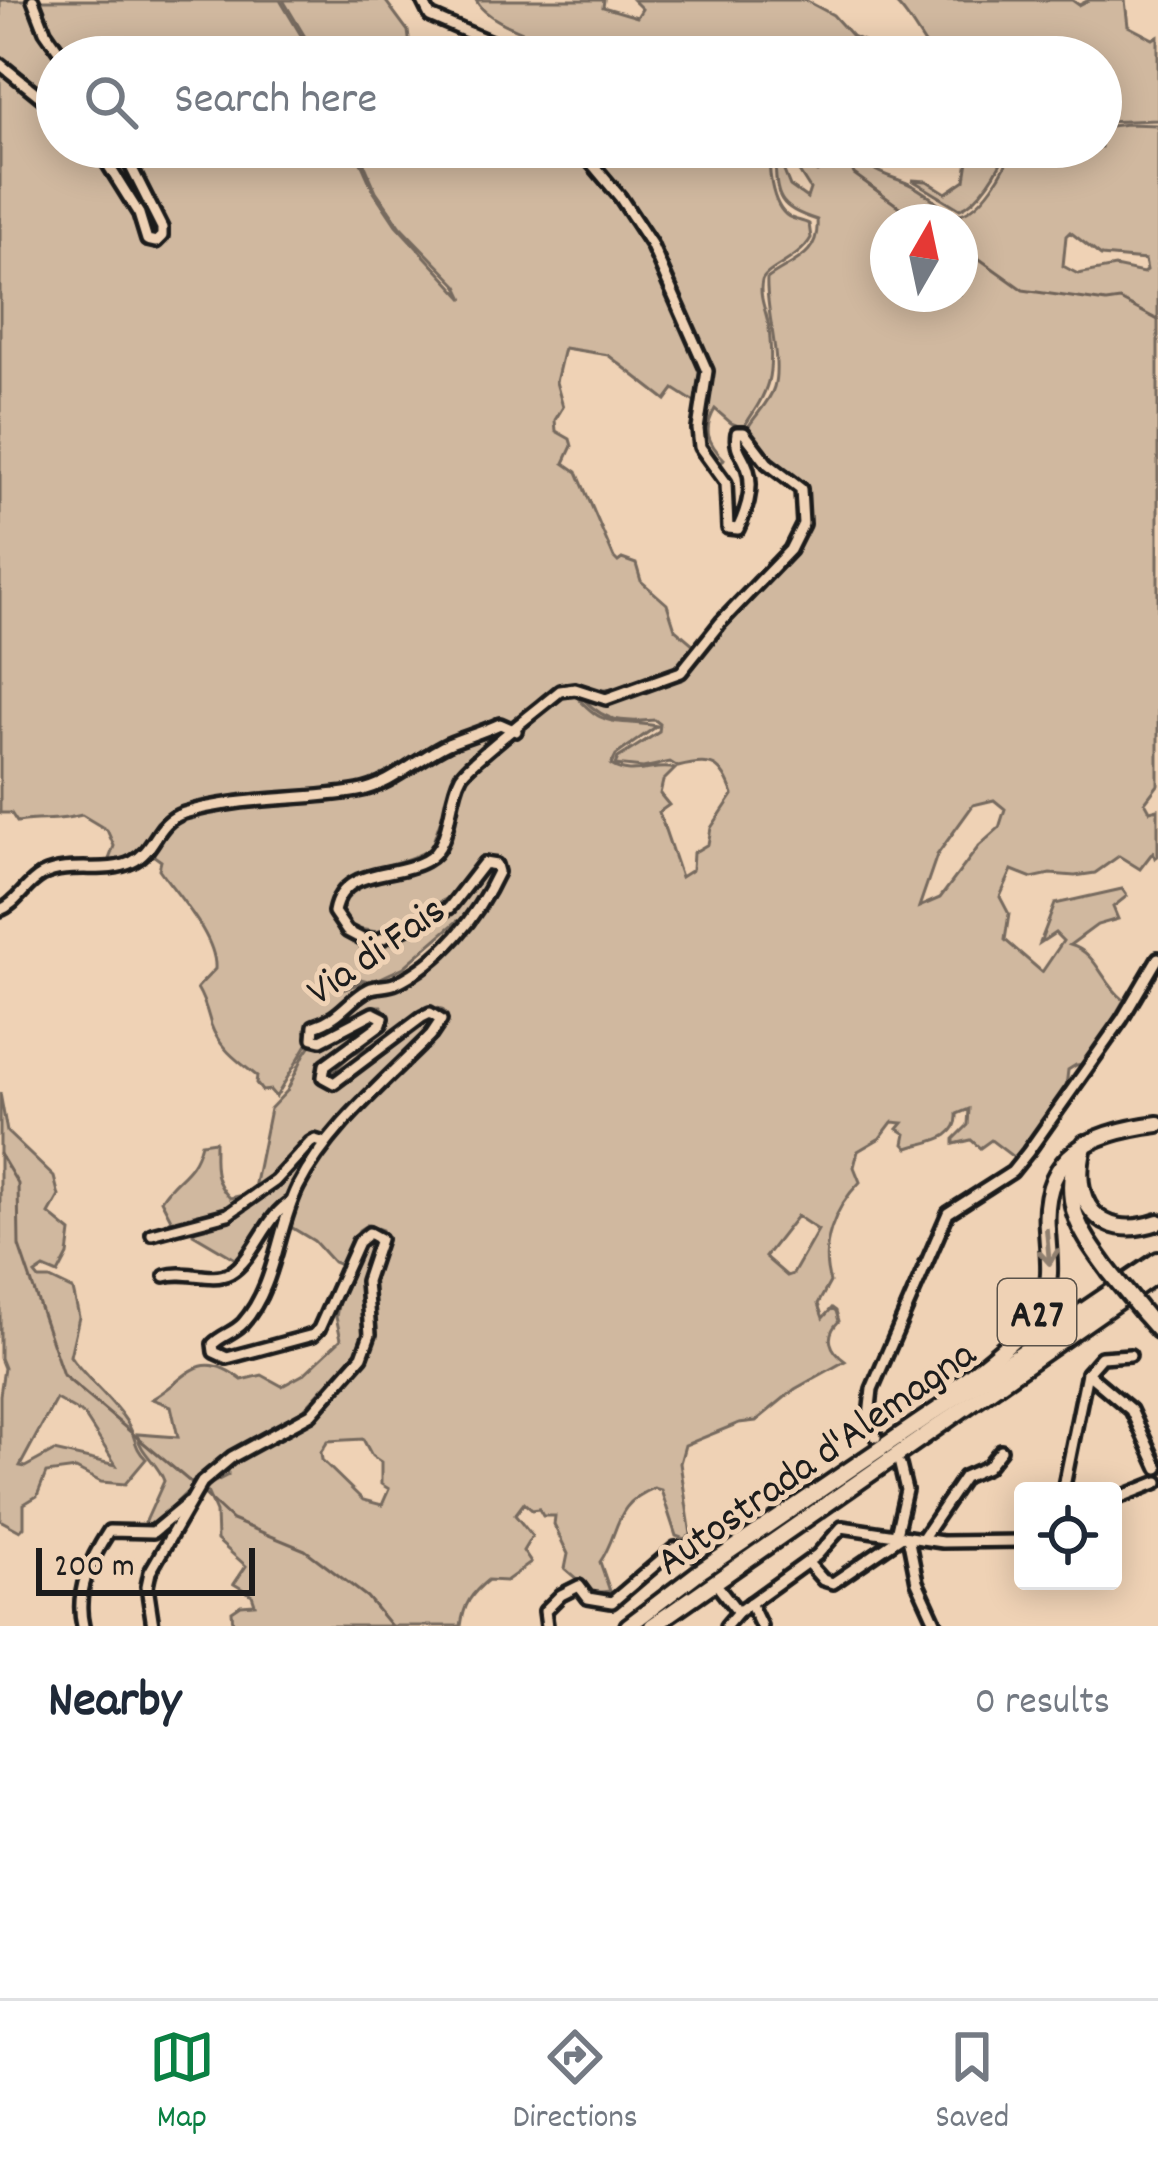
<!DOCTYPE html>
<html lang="en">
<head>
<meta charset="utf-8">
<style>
	:root { --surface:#fff; --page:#f6f6f7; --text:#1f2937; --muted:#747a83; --line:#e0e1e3; --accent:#0b8043 }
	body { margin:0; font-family:Dekko,sans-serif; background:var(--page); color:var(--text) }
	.controls { position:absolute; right:36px; bottom:36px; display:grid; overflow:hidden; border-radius:12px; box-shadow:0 6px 30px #0003 }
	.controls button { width:108px; height:108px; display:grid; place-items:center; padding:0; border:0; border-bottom:3px solid var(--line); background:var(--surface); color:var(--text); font:60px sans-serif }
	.compass { position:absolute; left:870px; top:204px; width:108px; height:108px; border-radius:50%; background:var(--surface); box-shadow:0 6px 30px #0003; rotate:9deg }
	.scale { position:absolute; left:36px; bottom:30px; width:219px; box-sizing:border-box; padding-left:12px; border:6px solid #1c1c1c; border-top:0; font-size:33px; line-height:42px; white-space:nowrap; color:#1c1c1c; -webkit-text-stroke:9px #efd2b5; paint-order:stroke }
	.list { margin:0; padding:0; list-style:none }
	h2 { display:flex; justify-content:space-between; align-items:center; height:156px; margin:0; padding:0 48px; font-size:51px }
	h2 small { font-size:39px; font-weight:400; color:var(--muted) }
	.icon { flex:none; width:66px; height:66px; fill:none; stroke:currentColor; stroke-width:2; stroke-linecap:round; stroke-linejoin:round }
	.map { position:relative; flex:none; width:1158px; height:1626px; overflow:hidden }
	.search { position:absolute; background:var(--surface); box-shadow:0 6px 30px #0003; left:36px; right:36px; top:36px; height:132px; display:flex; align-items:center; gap:30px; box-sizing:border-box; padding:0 42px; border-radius:66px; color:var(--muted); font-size:45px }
	.sheet { height:372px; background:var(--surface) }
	nav { display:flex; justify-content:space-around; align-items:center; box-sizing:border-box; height:168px; border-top:3px solid var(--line); background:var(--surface); font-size:33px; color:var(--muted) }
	nav a { display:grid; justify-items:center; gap:6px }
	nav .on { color:var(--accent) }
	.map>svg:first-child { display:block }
</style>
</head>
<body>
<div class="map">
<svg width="1158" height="1626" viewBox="0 0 1158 1626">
	<rect width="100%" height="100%" fill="#efd2b5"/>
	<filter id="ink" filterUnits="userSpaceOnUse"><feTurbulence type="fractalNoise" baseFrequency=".00833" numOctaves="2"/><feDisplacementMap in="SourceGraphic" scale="24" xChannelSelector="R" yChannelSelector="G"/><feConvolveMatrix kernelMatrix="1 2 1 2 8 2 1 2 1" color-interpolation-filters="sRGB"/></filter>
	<g filter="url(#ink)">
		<g fill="#d0b89f" stroke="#766a5e" stroke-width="3" fill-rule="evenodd">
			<polygon points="0,0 29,0 39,29 57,57 57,103 0,58"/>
			<polygon points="37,0 280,0 314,57 68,57 47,26"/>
			<polygon points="283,0 385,0 408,31 411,53 419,57 317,57"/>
			<path d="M476 0H604L603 7 637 17 642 9 633 0H805L833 15 852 36 899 57H581C555 40 488 27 476 0Z"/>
			<path d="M892 0H1072L1079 5 1089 0H1125L1128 26 1153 39 1158 36V120L1101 122V57H934C920 39 908 13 892 0Z"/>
			<path d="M0 70 57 112V147H92L132 210 142 239 166 236 167 231 127 147H354L374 192 396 225 464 299 458 286 401 227 376 191 357 147H574L628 213 652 255 704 373 699 405 674 389 666 400 608 355 564 348 556 382 563 407 555 420 556 431 570 439 572 446 564 463 577 472 614 558 618 562 622 559 636 564 641 581 667 604 675 629 694 645 680 664 668 671 619 688 598 691 573 683 560 684 515 720 434 743 393 777 331 790 241 794 178 809 157 822 134 856 108 862 114 846 107 830 82 815C56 822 43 818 17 822L11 813H0Z"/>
			<path d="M1127 124 1158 125V785L1145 802 1150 811 1158 809V856L1155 858 1153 852 1140 869 1119 856 1095 873 1075 876 1050 874 1032 878 1012 870 1000 897 1009 914 1005 940 1042 972 1063 941 1055 933 1040 943 1055 904 1122 889 1127 896 1113 907 1118 919 1097 925 1070 945C1098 953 1101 982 1124 1000L1087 1064 1076 1065 1068 1070 1065 1096 1017 1160 991 1140 980 1148 971 1140 954 1144V1139L968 1125 969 1109 957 1114C959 1140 929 1141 908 1148L904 1144 906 1134 898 1129 903 1123 892 1122 880 1138 858 1151 854 1167 860 1182C834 1208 819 1247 830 1282L818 1304 823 1318 832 1308 836 1311 839 1321C824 1336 830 1350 845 1361L795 1389 756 1421 739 1423 685 1445 680 1463 691 1535 684 1539 676 1536 661 1490 654 1488C612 1505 621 1531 600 1562L610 1591 593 1593 565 1569 568 1554 554 1525 555 1516H543L539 1509 532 1510 524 1503 515 1515 532 1536 523 1551 531 1563 506 1581 488 1580C471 1594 464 1604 461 1626H233L232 1611 241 1605 255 1604 252 1595 234 1584 246 1566 217 1540 216 1512 205 1487 228 1475V1461L304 1417 368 1345 370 1273 385 1243 382 1230 367 1225 359 1230 343 1266 333 1262 314 1241 286 1224 304 1172 444 1025 447 1015 442 1009 429 1006 385 1040 352 1054 330 1074 324 1070 386 1013 381 1006H373L319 1035 314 1031C382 981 469 950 501 864L496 857H483L448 898 377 932 353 928 337 912 350 885 435 854 456 792 467 774 511 738 527 718 570 689C605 731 610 718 657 726L616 755 611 765C632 779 655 763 675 769L663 781 660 794 669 805 659 812 681 877 692 870 693 853 708 844 711 828 733 795C722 763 712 758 678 767L670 762 643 768 615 765 618 758 659 732 660 724 655 720C617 724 599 720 576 690L607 697 680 671 798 537 804 491 800 482 767 456 747 429C755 415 770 402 774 387 782 359 765 309 767 279 791 261 820 257 817 220 778 207 776 199 775 157L779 159 790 186 807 198 810 189 798 170 801 147H810V167L817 172 824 167 829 147H856C867 173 886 174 909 184 928 192 940 209 960 214 983 208 1006 169 1013 147H1101V127ZM888 222H960V294H888ZM1070 232 1101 256 1145 260 1147 270 1143 273 1115 267 1078 274 1063 266 1066 236ZM994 800 1005 809 999 828 979 846 940 898 919 907 937 855 973 805ZM797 1216 818 1230 793 1274 787 1276 765 1257ZM363 1439 372 1456 381 1462V1484L389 1489 382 1505 363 1500 322 1460 321 1452 328 1441Z"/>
			<path d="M583 147H772C766 163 771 206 789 217 795 220 803 221 809 224L811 238C799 260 765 269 762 281 758 297 767 312 769 328 774 377 770 389 743 428L731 423 715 409C703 430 707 442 724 459L720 465 702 441 710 375 667 276Z"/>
			<path d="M932 147H1007C1001 168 980 201 960 209L912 180 927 181 946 193 965 180 969 154H949Z"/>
			<path d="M501 727 507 729 454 781 431 848C399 870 339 864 329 909L352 935 374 938 449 905 483 865H492L473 909 462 922 457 921 404 967 372 982 361 979 344 986 345 989 362 982 366 985 325 1019 305 1029 309 1041 276 1097 270 1090 262 1091 256 1083 257 1076C239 1062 219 1048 211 1025 207 1011 205 1001 197 988L215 969C217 937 177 895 159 869L161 861 154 856 152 840 179 814 379 786 420 757Z"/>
			<polygon points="374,1013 377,1020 318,1065 316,1073 321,1079 329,1081 427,1016 435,1020 321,1138 252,1198 270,1109 287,1091 304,1055 313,1042"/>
			<path d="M0 1093 7 1132 54 1177 59 1196 49 1214 71 1232 68 1255 58 1274 44 1268 35 1274 39 1279H50L73 1290 79 1317 70 1356C88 1381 113 1399 128 1424 136 1437 134 1448 146 1459L125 1484 101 1482 76 1469 46 1473 37 1496 24 1504V1527L20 1531 0 1520V1395L4 1368 0 1358ZM56 1399 84 1415 116 1465 54 1451 25 1467 20 1466Z"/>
			<path d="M215 1141C215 1164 212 1180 230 1198L244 1195 248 1200 229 1212 173 1223 161 1200C177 1175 193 1175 201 1143Z"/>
			<path d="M316 1143 301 1164 289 1198 239 1261 193 1234 192 1225C256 1209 271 1187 316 1143Z"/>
			<path d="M368 1232 378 1245 364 1272 366 1327 356 1352 304 1409 221 1458 152 1527 142 1530 164 1481C158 1462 140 1454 137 1434L178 1437 171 1406 152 1399C189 1378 198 1346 242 1380L262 1375 282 1386 304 1374 341 1339 336 1317 342 1282Z"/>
		</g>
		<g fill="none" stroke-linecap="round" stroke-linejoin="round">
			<g stroke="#6f6359" stroke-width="3">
				<polyline points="843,147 854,174 920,222"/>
				<polyline points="960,245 1023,290 1106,302 1120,300 1158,320"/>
				<polyline points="0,1154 18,1184 19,1246 63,1375 195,1486"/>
				<polyline points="202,1492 232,1520 305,1550 367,1597 391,1626"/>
			</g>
			<defs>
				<g id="minor">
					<polyline points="33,0 45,31 63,57"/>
					<polyline points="422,0 430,16 493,43 497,57"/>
					<polyline points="0,64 57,110"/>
					<polyline points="97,147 139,214 147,240 156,242 162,236 162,228 121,147"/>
					<path d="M0 910C17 904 25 884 42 875 71 861 105 875 132 862 157 850 155 822 184 813 241 796 300 801 358 791 392 785 418 758 448 744 465 737 483 732 500 724L516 731"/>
					<polyline points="152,1234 228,1214 275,1181 310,1143 315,1140 325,1143"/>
					<path d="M165 1276C186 1269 211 1283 230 1273 254 1260 266 1215 291 1202"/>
					<polyline points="1087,1373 1131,1410 1158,1468"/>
					<polyline points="876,1437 869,1417 872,1389 948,1213 1012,1172 1028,1152 1122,1019 1158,958"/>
					<polyline points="1063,1491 1087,1373 1101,1357 1130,1355"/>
					<polyline points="1113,1500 1158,1482"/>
					<polyline points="896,1534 906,1490 900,1465"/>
					<polyline points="908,1537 917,1582 937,1626"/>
					<polyline points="922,1539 964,1477 987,1467 1001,1450"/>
					<polyline points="808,1563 823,1580 833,1583 902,1536"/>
					<polyline points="720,1589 738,1612"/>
					<polyline points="750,1603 761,1626"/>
					<path d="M83 1626C75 1592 90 1560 109 1531L153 1532 188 1503"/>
					<path d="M153 1626 147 1586 150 1572 202 1482 232 1457 311 1414 362 1356 370 1334 366 1281 380 1239 369 1233 358 1242 319 1329 313 1335 227 1358 214 1352 213 1344C222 1335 235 1332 243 1323 276 1286 277 1229 298 1187 329 1127 385 1082 431 1035L441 1020 430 1013 422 1017 334 1083 323 1077 325 1065 381 1024 383 1018 373 1013 321 1040 313 1038 314 1026C341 1018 349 999 369 989 377 985 388 987 396 983 442 961 477 917 498 872L496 865 484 863 449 908 379 940 362 939 347 931 334 912C343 866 393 879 425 861 453 846 447 801 461 776 468 763 542 706 560 691L575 689 606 699 681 672 721 622 790 550 803 524 801 489 767 463 744 433H737C734 450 744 455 748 470 754 489 746 512 738 529L728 528 726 483 700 447 698 429 707 371 651 244 620 197 578 147"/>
					<polyline points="547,1626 545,1611 561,1595 579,1586 588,1598 612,1602 675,1548 689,1548 694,1554"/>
					<polyline points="726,1626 738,1612 817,1555 842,1527 942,1542 1023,1541"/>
				</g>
				<g id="highway">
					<path d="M1085 1143C1068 1200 1098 1243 1158 1222"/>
					<path d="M1074 1164C1063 1209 1084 1237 1109 1271"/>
					<polyline points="1144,1314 1158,1330"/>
					<path d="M951 1391C978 1368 1029 1333 1043 1302 1053 1278 1048 1253 1047 1229 1041 1152 1094 1132 1158 1124"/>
					<polyline points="628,1626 699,1572 1158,1260"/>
					<polyline points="652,1626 1158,1273"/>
				</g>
			</defs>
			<use href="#minor" stroke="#1c1c1c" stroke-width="18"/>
			<use href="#highway" stroke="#1c1c1c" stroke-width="22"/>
			<use href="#minor" stroke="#efd2b5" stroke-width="9"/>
			<use href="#highway" stroke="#efd2b5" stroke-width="14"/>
			<defs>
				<polyline id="highway-bridge" points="1109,1271 1144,1314"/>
			</defs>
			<use href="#highway-bridge" stroke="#1c1c1c" stroke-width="22" stroke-linecap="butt"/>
			<use href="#highway-bridge" stroke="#efd2b5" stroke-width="14"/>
		</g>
		<defs><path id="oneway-shaft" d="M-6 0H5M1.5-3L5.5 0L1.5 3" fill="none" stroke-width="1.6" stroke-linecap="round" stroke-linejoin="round" transform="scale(3)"/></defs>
		<use stroke="#908070" href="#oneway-shaft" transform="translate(1048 1247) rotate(85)"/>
	</g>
	<g text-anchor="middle" stroke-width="10" stroke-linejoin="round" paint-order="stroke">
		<rect fill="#efd2b5" stroke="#5b534a" stroke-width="3" x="998" y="1279" width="78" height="66" rx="9"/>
		<g font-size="39" font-weight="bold" fill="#1c1c1c">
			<text x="1037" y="1326">A27</text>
		</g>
		<g font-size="42" fill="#1c1c1c" stroke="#efd2b5">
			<text transform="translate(374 948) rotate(-35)" y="15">Via di Fais</text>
			<text transform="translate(814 1455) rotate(-35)" y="15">Autostrada d'Alemagna</text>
		</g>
	</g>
</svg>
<div class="controls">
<button><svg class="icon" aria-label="locate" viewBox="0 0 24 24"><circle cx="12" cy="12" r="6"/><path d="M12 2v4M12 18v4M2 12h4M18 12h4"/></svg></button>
</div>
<svg class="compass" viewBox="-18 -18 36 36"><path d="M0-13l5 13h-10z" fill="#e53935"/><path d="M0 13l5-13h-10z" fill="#747a83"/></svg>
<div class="scale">200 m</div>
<div class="search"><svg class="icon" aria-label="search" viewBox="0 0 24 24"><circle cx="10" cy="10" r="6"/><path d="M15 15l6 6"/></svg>Search here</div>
</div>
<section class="sheet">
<h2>Nearby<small>0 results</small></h2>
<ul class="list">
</ul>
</section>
<nav>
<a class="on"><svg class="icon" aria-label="map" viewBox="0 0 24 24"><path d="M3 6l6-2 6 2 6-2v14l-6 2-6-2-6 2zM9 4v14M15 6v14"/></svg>Map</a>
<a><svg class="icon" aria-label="directions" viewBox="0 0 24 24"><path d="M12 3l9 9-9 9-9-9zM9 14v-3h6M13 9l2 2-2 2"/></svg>Directions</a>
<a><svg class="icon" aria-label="saved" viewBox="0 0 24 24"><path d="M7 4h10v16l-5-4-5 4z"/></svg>Saved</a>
</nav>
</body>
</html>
